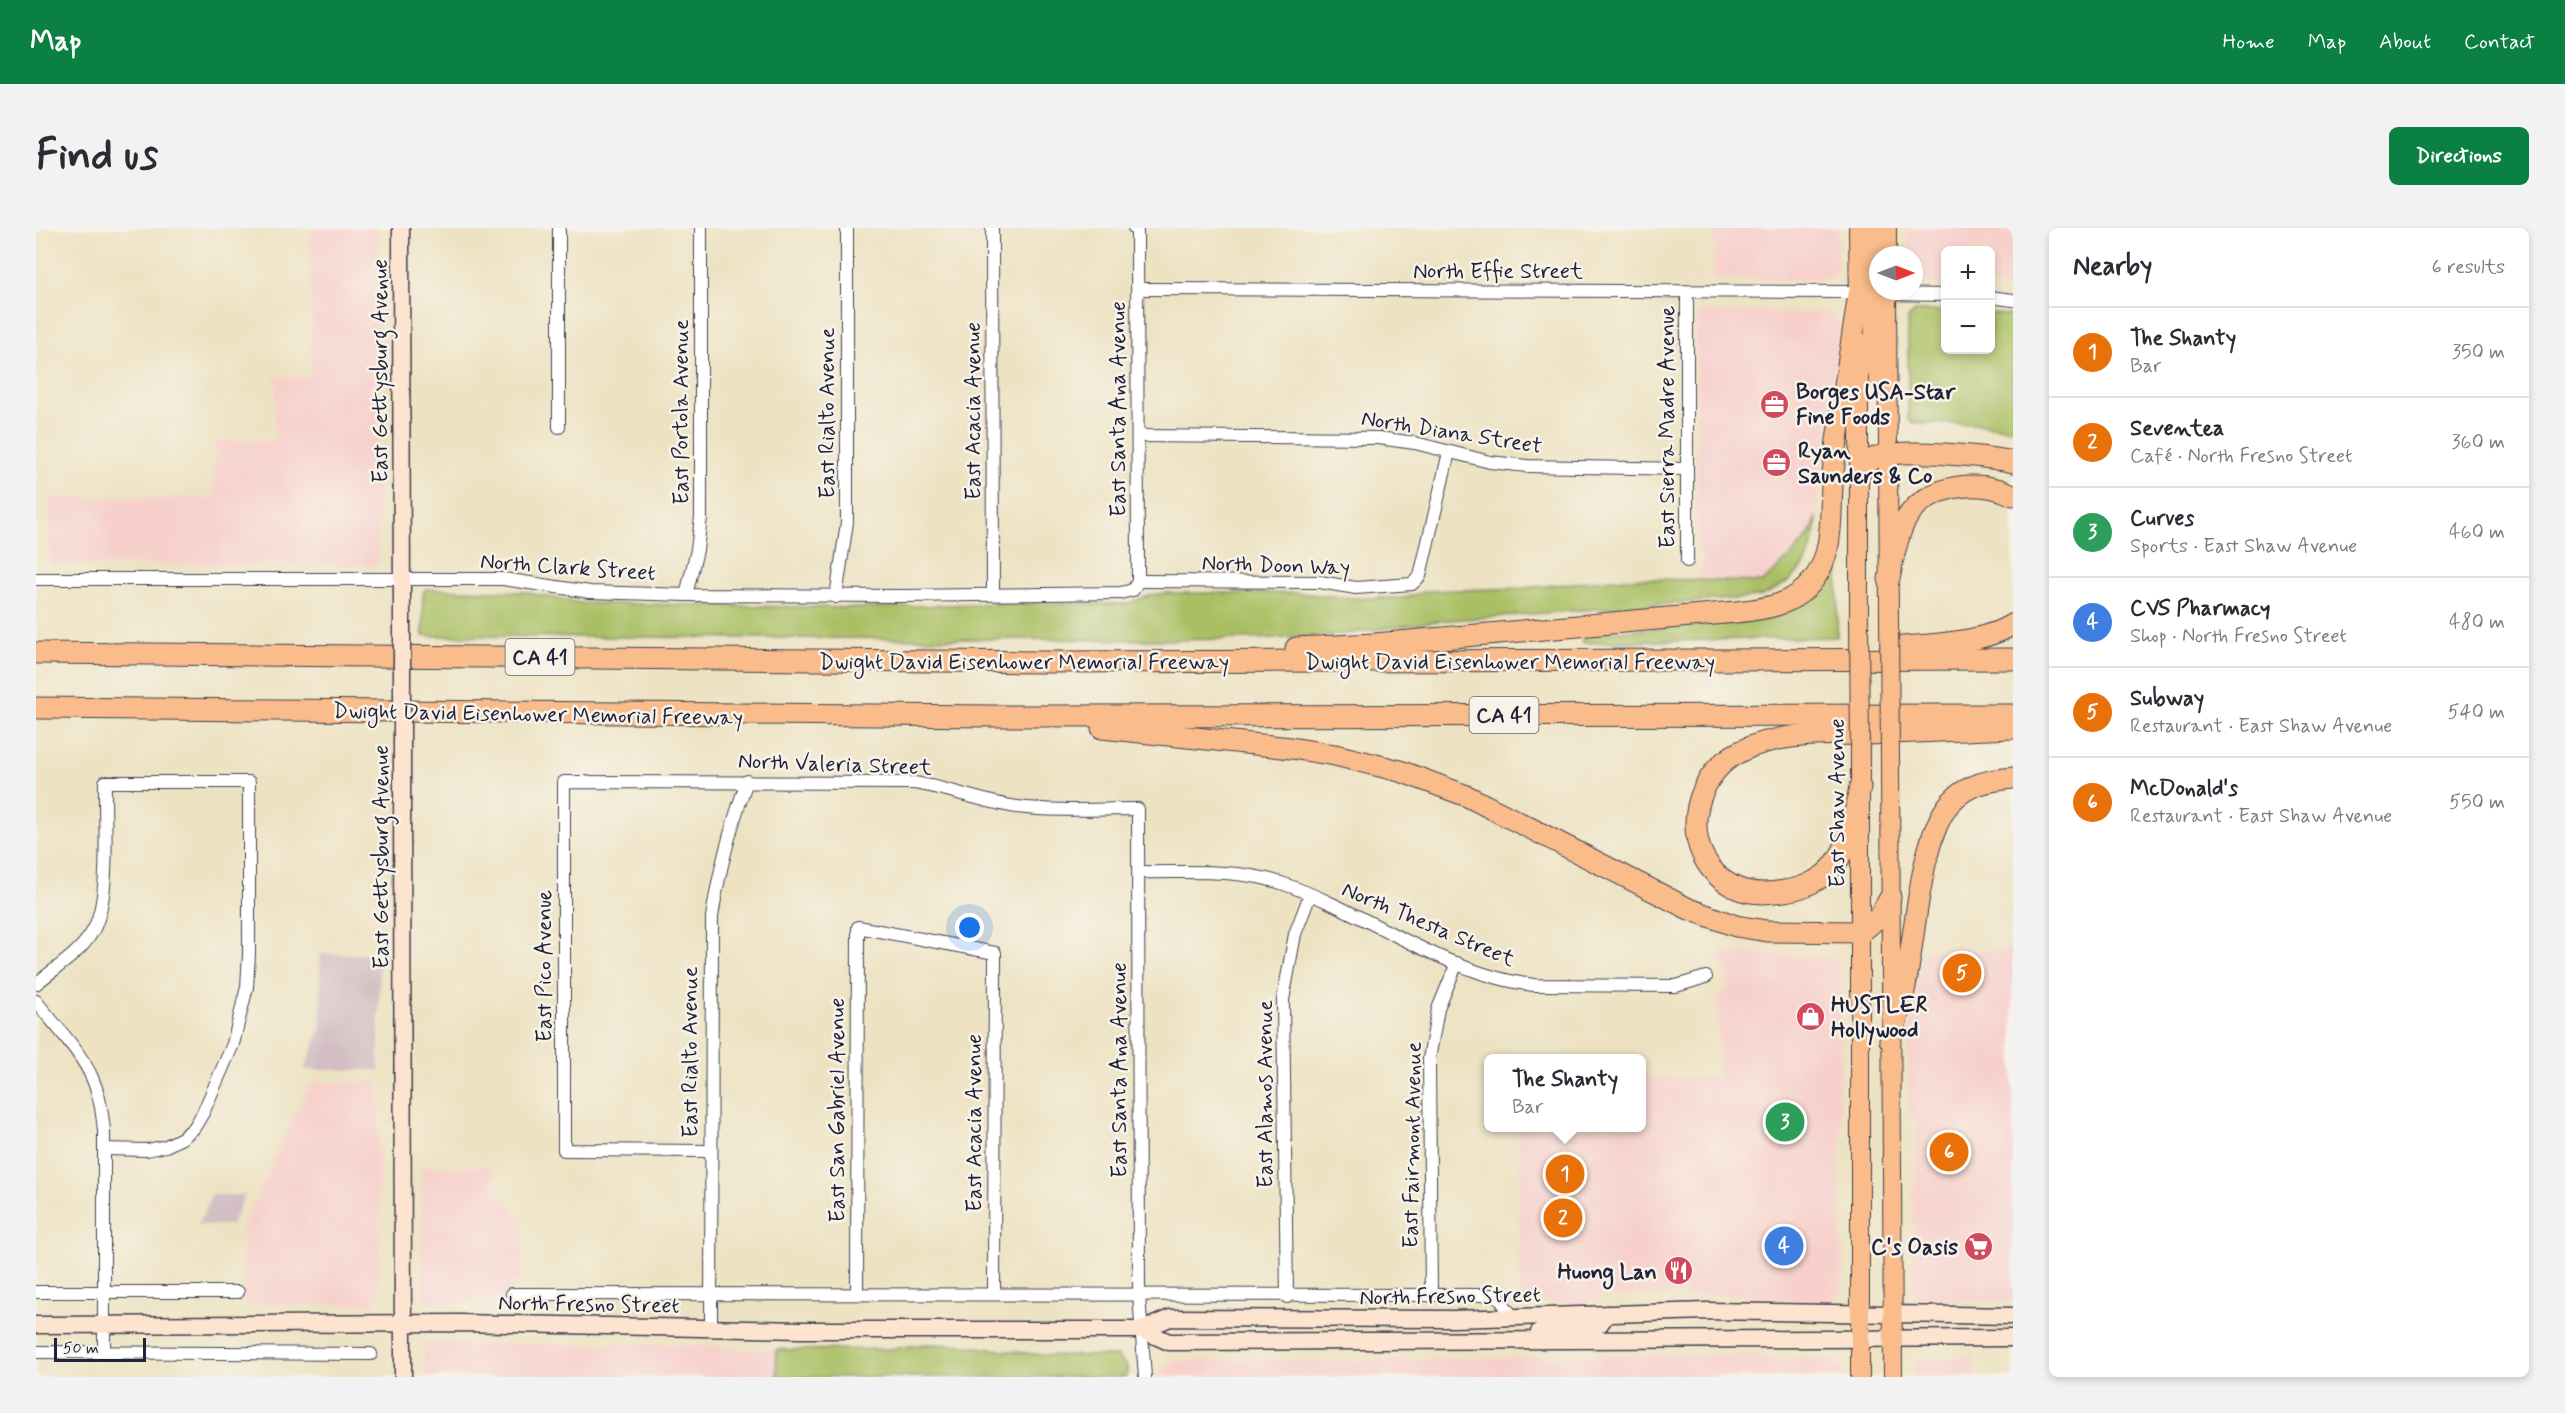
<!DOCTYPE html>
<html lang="en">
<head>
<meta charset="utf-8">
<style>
	:root { --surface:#fff; --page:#f2f2f3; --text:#2b2b33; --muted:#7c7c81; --line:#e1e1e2; --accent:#0b8043 }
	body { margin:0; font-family:Mynerve,sans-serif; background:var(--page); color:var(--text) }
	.controls { position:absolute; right:18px; top:18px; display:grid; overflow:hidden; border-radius:9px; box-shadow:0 3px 9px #0003 }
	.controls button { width:54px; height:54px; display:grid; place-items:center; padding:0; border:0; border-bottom:2px solid var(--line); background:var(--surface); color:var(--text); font:30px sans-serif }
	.compass { position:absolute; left:1833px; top:18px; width:54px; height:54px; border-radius:50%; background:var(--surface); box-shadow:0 3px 9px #0003; rotate:90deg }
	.scale { position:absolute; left:18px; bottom:15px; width:92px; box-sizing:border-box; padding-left:6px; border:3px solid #22223b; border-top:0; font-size:16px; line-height:21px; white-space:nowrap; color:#22223b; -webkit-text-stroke:4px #f7f3e8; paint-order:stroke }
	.you { position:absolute; left:934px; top:700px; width:21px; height:21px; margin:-15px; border:4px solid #fff; border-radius:50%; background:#1a73e8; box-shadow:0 0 0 9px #1a73e833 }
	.badge { display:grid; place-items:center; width:39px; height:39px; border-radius:50%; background:var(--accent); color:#fff; font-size:20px; font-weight:700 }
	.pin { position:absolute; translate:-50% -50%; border:3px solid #fff; box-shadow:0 2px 6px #0006 }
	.popup { position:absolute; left:1448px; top:826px; width:162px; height:78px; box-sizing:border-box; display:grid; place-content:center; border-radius:9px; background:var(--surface); filter:drop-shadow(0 2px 4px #0005); font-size:20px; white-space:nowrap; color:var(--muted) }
	.popup b { font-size:22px; color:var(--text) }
	.popup::after { content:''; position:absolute; left:50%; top:100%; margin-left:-12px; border:12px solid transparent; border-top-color:var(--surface) }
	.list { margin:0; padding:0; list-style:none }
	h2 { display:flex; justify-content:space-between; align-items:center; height:78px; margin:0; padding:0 24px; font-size:26px }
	h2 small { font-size:20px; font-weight:400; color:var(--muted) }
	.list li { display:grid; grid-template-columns:39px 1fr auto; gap:18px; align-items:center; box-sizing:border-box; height:90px; padding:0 24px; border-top:2px solid var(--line) }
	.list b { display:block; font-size:22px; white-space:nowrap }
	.list p { margin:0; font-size:20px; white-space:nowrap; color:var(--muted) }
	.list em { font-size:20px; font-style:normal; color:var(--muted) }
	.map { position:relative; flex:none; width:1977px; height:1149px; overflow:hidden; border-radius:9px }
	header { display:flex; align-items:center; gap:36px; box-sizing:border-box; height:84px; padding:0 30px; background:var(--accent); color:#fff }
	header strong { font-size:28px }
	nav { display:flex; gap:33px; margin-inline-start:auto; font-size:21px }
	.intro { display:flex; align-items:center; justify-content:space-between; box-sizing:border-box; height:144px; padding:0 36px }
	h1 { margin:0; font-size:42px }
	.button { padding:15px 27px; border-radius:9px; background:var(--accent); color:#fff; font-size:21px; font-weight:700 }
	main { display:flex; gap:36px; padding:0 36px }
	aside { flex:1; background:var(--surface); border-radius:9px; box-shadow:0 3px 9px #0003 }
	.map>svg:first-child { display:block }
</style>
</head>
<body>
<header>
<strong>Map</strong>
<nav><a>Home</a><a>Map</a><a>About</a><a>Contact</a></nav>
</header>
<div class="intro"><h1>Find us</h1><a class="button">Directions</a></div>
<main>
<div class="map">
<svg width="1977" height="1149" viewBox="0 0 1977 1149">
	<rect width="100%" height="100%" fill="#f7f3e8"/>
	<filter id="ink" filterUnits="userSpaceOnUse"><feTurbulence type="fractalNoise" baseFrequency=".0167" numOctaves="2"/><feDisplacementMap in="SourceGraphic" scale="12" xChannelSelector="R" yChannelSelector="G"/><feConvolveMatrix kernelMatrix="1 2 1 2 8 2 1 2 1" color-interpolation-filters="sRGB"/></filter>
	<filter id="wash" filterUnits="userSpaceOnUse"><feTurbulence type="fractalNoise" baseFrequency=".008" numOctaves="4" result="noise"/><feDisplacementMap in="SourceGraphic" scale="24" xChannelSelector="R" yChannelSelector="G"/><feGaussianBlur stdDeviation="1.35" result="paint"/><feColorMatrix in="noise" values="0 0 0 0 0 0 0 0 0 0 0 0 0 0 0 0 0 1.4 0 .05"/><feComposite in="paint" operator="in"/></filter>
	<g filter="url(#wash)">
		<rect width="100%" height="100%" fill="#ede2c2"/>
		<g fill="#f7d0cc">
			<polygon points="275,0 342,0 342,332 340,337 14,336 14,270 179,270 179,213 239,213 239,149 275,149"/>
			<polygon points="1678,0 1802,0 1802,42 1794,51 1678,51"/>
			<polygon points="1871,0 1977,0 1977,61 1955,58 1954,22 1910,22 1909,56 1879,56 1878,27 1871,27"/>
			<polygon points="1668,84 1794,84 1803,93 1803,111 1779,296 1770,311 1727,354 1661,351 1666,340 1666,327 1661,321 1660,92"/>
			<polygon points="1888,722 1977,722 1977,1073 1886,1072 1877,1063 1877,1001 1875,994 1877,992 1877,973 1875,967 1881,953 1881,890 1872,889 1872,806"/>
			<polygon points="1678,725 1794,729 1801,736 1805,748 1805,852 1803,854 1803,873 1805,874 1805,928 1803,929 1803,951 1805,953 1806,1063 1795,1073 1744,1073 1732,1069 1700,1067 1559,1068 1548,1076 1517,1076 1507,1072 1484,1072 1483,900 1606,900 1606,849 1682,849 1682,770 1691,761 1693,749 1686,734 1676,727"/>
			<polygon points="275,854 343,854 343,1070 337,1076 207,1077 206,1000"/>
			<polygon points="386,939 456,939 456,955 488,995 486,1055 473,1055 473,1075 395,1074 386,1064"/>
			<polygon points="392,1115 671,1117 706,1122 740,1122 741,1149 388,1149 388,1120"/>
			<polygon points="1938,1124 1938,1149 1876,1149 1876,1140 1887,1128 1892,1131 1916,1131 1918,1129 1933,1129"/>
			<polygon points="1653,1127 1721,1127 1738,1132 1769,1130 1771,1132 1790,1132 1794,1130 1806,1141 1806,1149 1125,1149 1125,1147 1129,1138 1138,1133 1317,1133"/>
		</g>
		<g fill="#d2bec3">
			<polygon points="284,726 343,726 343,842 268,842 285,801"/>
			<polygon points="176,967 209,967 195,997 162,997"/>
		</g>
		<g fill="#aabf63" stroke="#66704f" stroke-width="1.5">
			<polygon points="1879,83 1909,83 1910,122 1954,122 1955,85 1977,88 1977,201 1942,196 1877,195 1872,190 1872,91"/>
			<path d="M1781 289C1777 332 1765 352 1723 369L1402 393 1308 406 1255 410 1135 412 387 408V365L390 361 489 364 544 375 824 380 971 375 1091 376 1114 367 1131 365H1259L1319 370H1369L1390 363 1489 360 1589 350 1727 354C1746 335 1774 315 1781 289Z"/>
			<path d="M1803 318 1801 409 1546 415 1545 406 1728 392C1773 380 1792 364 1803 318Z"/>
			<polygon points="890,1116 923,1117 1006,1127 1081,1128 1091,1138 1091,1149 741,1149 740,1122 854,1121"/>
		</g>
	</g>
	<g filter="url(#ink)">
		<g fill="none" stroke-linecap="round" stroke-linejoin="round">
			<defs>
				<g id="street">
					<polyline points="523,0 523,199"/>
					<polyline points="956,0 957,365"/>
					<polyline points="1102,61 1823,64"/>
					<polyline points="1651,64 1651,333"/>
					<polyline points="1851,66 1910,67"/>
					<polyline points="1954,69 1977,72"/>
					<polyline points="1102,208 1342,210 1379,215 1454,234 1491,238 1651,241"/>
					<polyline points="0,351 467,351 554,364 650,367 868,368 1084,365 1097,362 1102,353 1101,4 1098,0"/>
					<polyline points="1102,353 1284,354 1320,360 1376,356 1384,348 1413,224"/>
					<polyline points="650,367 661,322 665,289 665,0"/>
					<polyline points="800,369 811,294 811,0"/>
					<path d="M1103 644C1151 645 1202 640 1248 656 1330 684 1411 747 1498 757L1640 758 1670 749"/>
					<path d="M0 756C19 740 42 727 55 706 76 674 68 593 69 554H213V726L211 759 197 816 167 885 158 900 146 910 130 918 111 922 68 921"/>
					<path d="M0 773C19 798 45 823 57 852 64 868 66 885 68 902V1124"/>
					<path d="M674 923 528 922V554L878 555C913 560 946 574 981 579 1021 584 1062 581 1102 581L1103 1067 1109 1149"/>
					<polyline points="0,1064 202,1064"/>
					<polyline points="476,1066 1461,1067 1477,1089"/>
					<polyline points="821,1066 822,699 959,725 958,1066"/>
					<polyline points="1395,1068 1393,831 1402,781 1421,735"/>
					<polyline points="1251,1069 1247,772 1259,706 1274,667"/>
					<path d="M675 1101 676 689C683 642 695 598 711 553"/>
					<polyline points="0,1124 335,1126"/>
				</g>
				<g id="secondary">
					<polyline points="365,0 366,394"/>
					<polyline points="366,516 367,1149"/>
					<polyline points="0,1097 423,1095 765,1102 1106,1102 1133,1114 1977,1110"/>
					<polyline points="1106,1102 1134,1090 1417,1091 1671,1083 1977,1088"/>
					<polyline points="1503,1104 1507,1101 1557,1099 1564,1096 1571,1086"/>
				</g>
				<g id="primary">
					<polyline points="1822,0 1823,79"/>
					<polyline points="1837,0 1837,54 1842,63"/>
					<polyline points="1851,0 1851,27"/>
					<polyline points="1851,63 1853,389"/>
					<polyline points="1823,64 1831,68 1837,80 1838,120 1842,151"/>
					<polyline points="1823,113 1823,389"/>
					<polyline points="1824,532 1824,1149"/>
					<polyline points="1854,532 1857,1149"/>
				</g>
				<g id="highway">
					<path d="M1823 249C1827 240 1831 233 1841 229 1866 220 1950 228 1977 234"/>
					<path d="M1853 351C1857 332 1860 310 1869 293 1890 256 1942 250 1977 267"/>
					<path d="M1260 420 1339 416 1700 384C1730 381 1759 377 1778 351 1800 322 1793 278 1797 244 1804 185 1814 125 1823 66"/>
					<path d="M1855 420C1891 417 1946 416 1977 396"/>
					<polyline points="0,425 1007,434 1977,431"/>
					<polyline points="0,480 958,488 1977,487"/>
					<polyline points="1066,500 1255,520 1299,527 1364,543 1431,568 1653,681 1700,698 1731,703 1825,704 1843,689 1854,670"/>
					<path d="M1824 559C1819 584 1815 615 1799 636 1787 652 1766 661 1748 663 1731 666 1713 666 1698 659 1641 630 1652 548 1705 523 1743 504 1791 507 1831 506 1880 504 1928 502 1977 500"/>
					<path d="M1854 812C1859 796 1865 780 1868 763 1879 715 1883 609 1915 574 1931 556 1954 552 1977 550"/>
				</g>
			</defs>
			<use href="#street" stroke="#403f4f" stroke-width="14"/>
			<use href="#secondary" stroke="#403f4f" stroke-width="19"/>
			<use href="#primary" stroke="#403f4f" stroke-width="20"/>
			<use href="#highway" stroke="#403f4f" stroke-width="23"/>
			<use href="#street" stroke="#fff" stroke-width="12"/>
			<use href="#secondary" stroke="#fde4d0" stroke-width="16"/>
			<use href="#primary" stroke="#f9bc8a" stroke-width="18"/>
			<use href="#highway" stroke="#f9bc8a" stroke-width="21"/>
			<defs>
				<polyline id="secondary-bridge" points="366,394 366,516"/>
				<g id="primary-bridge">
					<polyline points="1823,389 1824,532"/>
					<polyline points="1853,389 1854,532"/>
				</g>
			</defs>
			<use href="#secondary-bridge" stroke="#403f4f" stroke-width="19" stroke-linecap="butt"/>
			<use href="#primary-bridge" stroke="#403f4f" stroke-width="20" stroke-linecap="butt"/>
			<use href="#secondary-bridge" stroke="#fde4d0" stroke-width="16"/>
			<use href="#primary-bridge" stroke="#f9bc8a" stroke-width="18"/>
		</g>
	</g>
	<defs>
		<symbol id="office-disc" viewBox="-11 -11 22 22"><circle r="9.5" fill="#d1495b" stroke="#f7f3e8"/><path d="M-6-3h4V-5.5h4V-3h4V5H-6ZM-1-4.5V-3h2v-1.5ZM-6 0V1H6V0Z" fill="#fff"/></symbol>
		<symbol id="shop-disc" viewBox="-11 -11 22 22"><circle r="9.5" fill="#d1495b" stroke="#f7f3e8"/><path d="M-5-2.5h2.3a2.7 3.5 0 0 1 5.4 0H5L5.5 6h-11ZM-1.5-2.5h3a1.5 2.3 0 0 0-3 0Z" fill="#fff"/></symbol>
		<symbol id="supermarket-disc" viewBox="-11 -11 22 22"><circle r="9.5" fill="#d1495b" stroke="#f7f3e8"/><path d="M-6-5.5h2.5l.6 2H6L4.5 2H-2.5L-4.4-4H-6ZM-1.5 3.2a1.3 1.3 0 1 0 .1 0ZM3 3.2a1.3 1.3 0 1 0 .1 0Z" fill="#fff"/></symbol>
		<symbol id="restaurant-disc" viewBox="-11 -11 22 22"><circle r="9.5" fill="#d1495b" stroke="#f7f3e8"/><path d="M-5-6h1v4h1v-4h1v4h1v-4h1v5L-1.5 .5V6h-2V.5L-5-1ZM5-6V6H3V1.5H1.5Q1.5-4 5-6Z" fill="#fff"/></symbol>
	</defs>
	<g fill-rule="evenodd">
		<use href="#office-disc" x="1722" y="160" width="33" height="33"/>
		<use href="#office-disc" x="1724" y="218" width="33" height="33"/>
		<use href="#shop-disc" x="1758" y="772" width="33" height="33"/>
		<use href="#supermarket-disc" x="1926" y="1002" width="33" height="33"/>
		<use href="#restaurant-disc" x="1626" y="1026" width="33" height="33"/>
	</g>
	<g text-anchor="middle" stroke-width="5" stroke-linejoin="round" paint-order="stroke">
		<g fill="#f7f3e8" stroke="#62616f" stroke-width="1.5">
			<rect x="469.5" y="411" width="69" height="36" rx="4.5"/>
			<rect x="1433.5" y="469" width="69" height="36" rx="4.5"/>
		</g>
		<g font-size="21" font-weight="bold" fill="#22223b">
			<text x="504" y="436">CA 41</text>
			<text x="1468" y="494">CA 41</text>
		</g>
		<g font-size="22" fill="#22223b" stroke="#f7f3e8">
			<text x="1462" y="50">North Effie Street</text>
			<text transform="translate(343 143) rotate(-90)" y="8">East Gettysburg Avenue</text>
			<text transform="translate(1081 181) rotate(-90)" y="8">East Santa Ana Avenue</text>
			<text transform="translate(936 183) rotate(-90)" y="8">East Acacia Avenue</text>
			<text transform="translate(644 184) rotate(-90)" y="8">East Portola Avenue</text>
			<text transform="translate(790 185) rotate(-90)" y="8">East Rialto Avenue</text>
			<text transform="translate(1630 199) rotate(-90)" y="8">East Sierra Madre Avenue</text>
			<text transform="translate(1416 203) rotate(9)" y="8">North Diana Street</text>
			<text transform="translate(1240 336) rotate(2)" y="8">North Doon Way</text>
			<text transform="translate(532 338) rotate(4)" y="8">North Clark Street</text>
			<text x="988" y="441">Dwight David Eisenhower Memorial Freeway</text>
			<text x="1474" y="441">Dwight David Eisenhower Memorial Freeway</text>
			<text transform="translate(502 485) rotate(1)" y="8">Dwight David Eisenhower Memorial Freeway</text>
			<text transform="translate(799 535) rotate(2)" y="8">North Valeria Street</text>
			<text transform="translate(1800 575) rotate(-90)" y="8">East Shaw Avenue</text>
			<text transform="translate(344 629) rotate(-90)" y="8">East Gettysburg Avenue</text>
			<text transform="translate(1393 695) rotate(23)" y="8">North Thesta Street</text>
			<text transform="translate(507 738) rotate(-90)" y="8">East Pico Avenue</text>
			<text transform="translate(653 824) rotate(-90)" y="8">East Rialto Avenue</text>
			<text transform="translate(1082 842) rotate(-90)" y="8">East Santa Ana Avenue</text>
			<text transform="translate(1228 866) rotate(-90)" y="8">East Alamos Avenue</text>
			<text transform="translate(800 882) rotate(-90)" y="8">East San Gabriel Avenue</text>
			<text transform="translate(937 895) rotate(-90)" y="8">East Acacia Avenue</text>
			<text transform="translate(1375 917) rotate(-89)" y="8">East Fairmont Avenue</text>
			<text transform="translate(1414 1067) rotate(-1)" y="8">North Fresno Street</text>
			<text transform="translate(553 1075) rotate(1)" y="8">North Fresno Street</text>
		</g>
		<g font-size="22" font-weight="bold" fill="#22223b" stroke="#f7f3e8" text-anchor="start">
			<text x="1760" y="171">Borges USA-Star<tspan x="1760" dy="25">Fine Foods</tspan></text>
			<text x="1762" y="230">Ryan<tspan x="1762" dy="25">Saunders &amp; Co</tspan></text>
			<text x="1795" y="784">HUSTLER<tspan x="1795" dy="25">Hollywood</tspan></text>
			<text x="1922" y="1026" text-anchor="end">C's Oasis</text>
			<text x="1621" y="1051" text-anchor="end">Huong Lan</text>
		</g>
	</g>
</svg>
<div class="controls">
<button>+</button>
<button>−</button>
</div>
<svg class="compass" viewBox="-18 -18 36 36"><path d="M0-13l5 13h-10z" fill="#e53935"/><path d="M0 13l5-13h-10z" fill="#7c7c81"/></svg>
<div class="scale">50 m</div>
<div class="you"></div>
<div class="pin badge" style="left:1529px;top:946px;background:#e8710a">1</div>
<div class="popup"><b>The Shanty</b>Bar</div>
<div class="pin badge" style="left:1527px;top:990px;background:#e8710a">2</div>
<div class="pin badge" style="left:1749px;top:894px;background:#2e9e5b">3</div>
<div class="pin badge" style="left:1748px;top:1018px;background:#3f7fe0">4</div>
<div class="pin badge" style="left:1926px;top:745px;background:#e8710a">5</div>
<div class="pin badge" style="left:1913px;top:924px;background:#e8710a">6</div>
</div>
<aside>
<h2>Nearby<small>6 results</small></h2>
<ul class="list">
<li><span class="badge" style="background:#e8710a">1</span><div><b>The Shanty</b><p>Bar</p></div><em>350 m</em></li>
<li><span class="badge" style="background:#e8710a">2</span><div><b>Seventea</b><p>Café · North Fresno Street</p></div><em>360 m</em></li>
<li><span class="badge" style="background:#2e9e5b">3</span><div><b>Curves</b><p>Sports · East Shaw Avenue</p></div><em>460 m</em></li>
<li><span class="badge" style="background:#3f7fe0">4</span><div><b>CVS Pharmacy</b><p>Shop · North Fresno Street</p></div><em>480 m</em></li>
<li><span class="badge" style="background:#e8710a">5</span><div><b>Subway</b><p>Restaurant · East Shaw Avenue</p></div><em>540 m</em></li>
<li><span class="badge" style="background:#e8710a">6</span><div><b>McDonald's</b><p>Restaurant · East Shaw Avenue</p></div><em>550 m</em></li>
</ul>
</aside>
</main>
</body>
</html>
